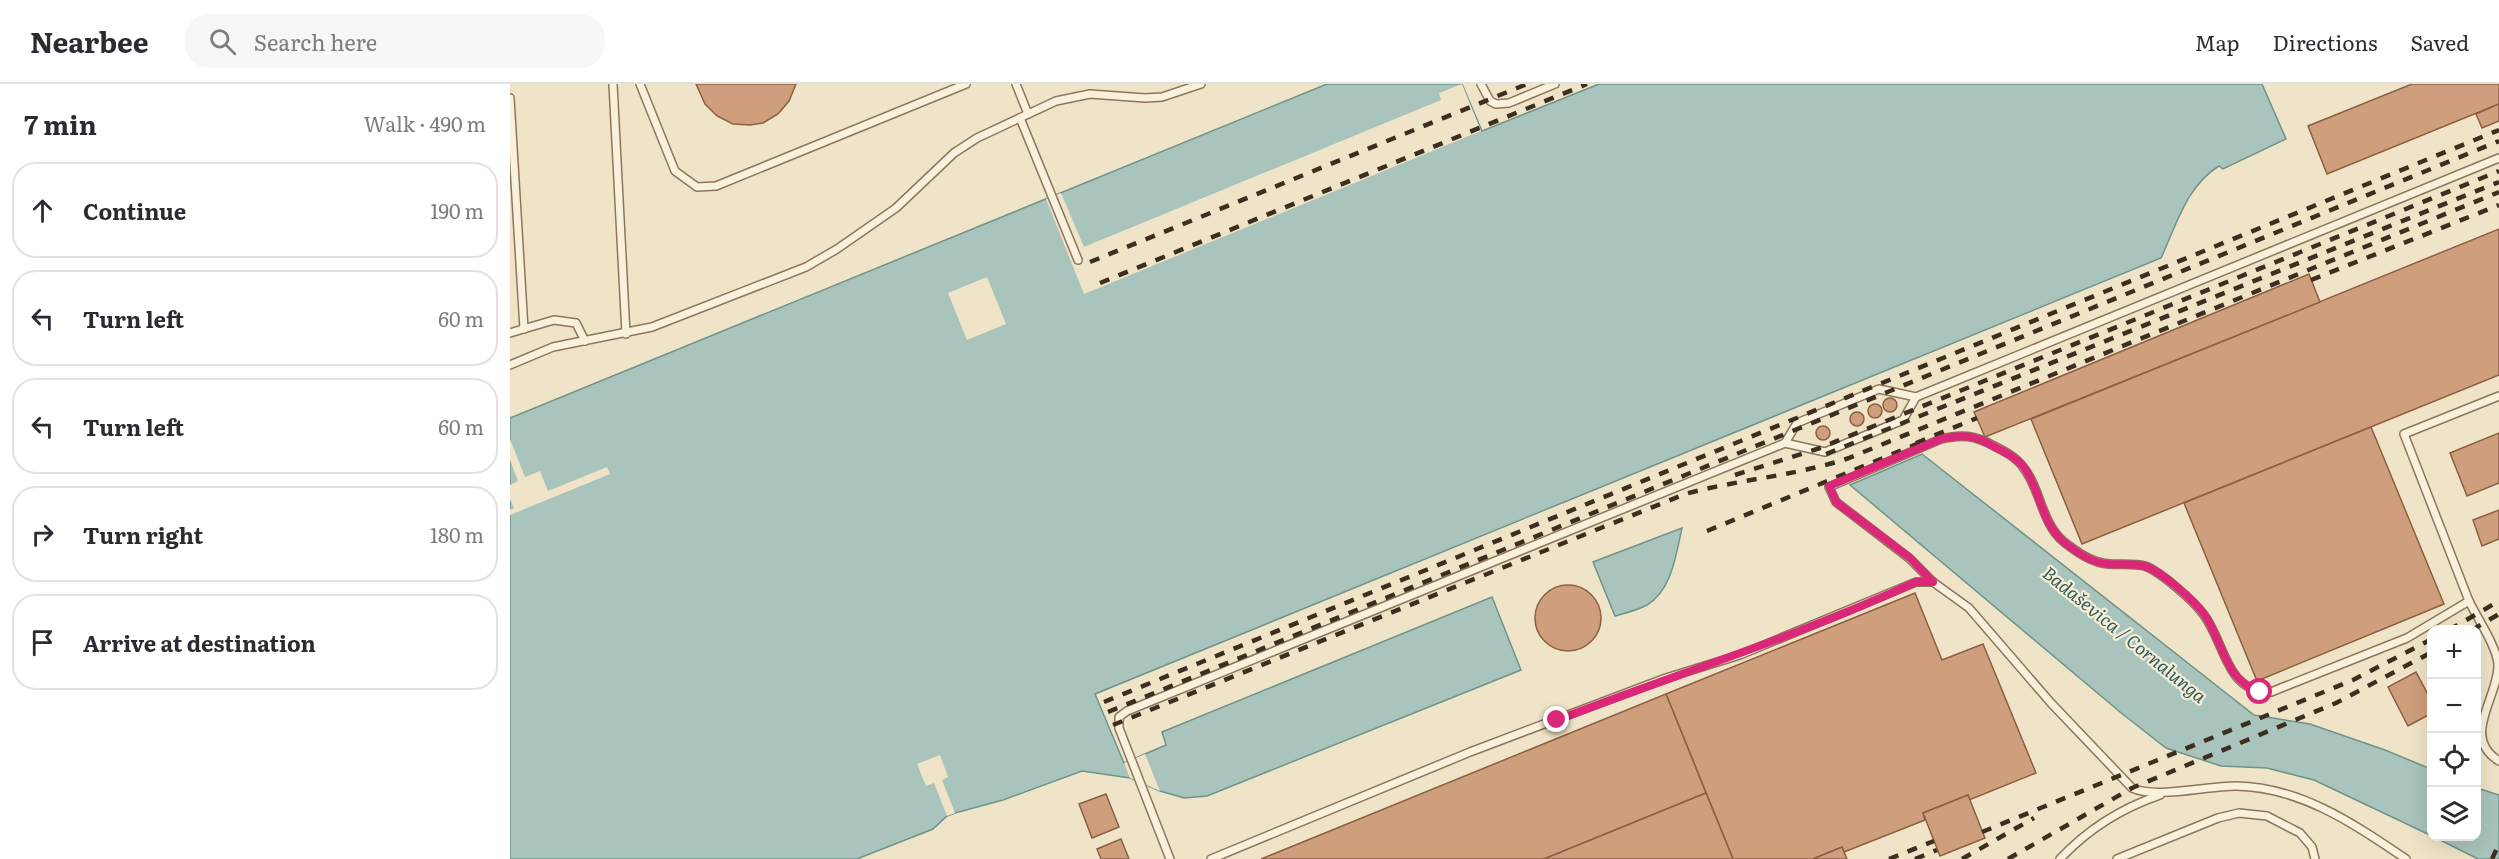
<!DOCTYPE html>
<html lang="en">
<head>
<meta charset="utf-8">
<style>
	:root { --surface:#fff; --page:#f7f7f7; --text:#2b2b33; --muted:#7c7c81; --line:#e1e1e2 }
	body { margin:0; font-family:Literata,serif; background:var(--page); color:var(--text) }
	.controls { position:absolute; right:18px; bottom:18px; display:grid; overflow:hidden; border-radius:12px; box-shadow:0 6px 24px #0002 }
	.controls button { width:54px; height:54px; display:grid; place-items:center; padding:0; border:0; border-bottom:2px solid var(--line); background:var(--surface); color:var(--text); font:30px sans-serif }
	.stop { position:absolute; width:18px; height:18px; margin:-14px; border:4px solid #db2777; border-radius:50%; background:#fff }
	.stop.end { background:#db2777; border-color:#fff; box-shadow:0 2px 6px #0008 }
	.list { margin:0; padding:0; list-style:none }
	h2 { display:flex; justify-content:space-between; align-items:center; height:78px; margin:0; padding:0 24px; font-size:26px }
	h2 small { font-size:20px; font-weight:400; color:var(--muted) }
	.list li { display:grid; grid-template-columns:39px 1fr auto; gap:18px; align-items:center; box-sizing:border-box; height:96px; margin:0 12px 12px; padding:0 12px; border:2px solid var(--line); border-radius:24px }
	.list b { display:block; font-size:22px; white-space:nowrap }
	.list em { font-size:20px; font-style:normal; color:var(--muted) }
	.icon { flex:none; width:33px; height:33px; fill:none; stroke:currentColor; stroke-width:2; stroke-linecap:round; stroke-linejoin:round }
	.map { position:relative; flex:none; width:1989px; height:775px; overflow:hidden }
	header { display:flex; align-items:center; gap:36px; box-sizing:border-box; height:84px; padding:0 30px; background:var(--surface); border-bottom:2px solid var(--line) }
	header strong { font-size:28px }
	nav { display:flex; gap:33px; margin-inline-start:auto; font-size:21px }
	.search { width:420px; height:54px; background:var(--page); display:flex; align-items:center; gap:15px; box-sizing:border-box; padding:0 21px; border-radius:24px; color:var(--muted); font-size:22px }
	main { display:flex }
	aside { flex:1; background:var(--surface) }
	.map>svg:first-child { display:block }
</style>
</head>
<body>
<header>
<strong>Nearbee</strong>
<div class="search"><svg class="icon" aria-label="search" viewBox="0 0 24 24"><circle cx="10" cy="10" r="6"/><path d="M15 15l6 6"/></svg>Search here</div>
<nav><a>Map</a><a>Directions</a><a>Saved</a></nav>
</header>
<main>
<aside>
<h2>7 min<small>Walk · 490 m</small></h2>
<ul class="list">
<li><svg class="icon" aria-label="ahead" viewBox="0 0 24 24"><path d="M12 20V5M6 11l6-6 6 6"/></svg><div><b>Continue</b></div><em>190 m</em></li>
<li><svg class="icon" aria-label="left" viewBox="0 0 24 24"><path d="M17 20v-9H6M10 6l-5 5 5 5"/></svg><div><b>Turn left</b></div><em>60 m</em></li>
<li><svg class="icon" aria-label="left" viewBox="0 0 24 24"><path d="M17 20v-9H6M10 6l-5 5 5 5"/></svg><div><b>Turn left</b></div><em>60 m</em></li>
<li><svg class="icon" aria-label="right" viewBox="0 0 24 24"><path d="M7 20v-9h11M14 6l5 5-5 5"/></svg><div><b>Turn right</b></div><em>180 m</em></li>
<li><svg class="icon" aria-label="arrive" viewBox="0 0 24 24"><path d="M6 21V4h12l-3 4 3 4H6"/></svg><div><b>Arrive at destination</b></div></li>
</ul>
</aside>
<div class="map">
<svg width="1989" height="775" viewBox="0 0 1989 775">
	<rect width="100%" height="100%" fill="#f0e4c8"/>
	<g fill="#a9c4bc" stroke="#6f938a" stroke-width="1.5">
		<path d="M817 0H952L972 47 1089 0H1752L1776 55 1713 85 1709 82C1677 101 1666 142 1651 174L585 610 614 679 656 661 652 648 982 513 1011 586 697 712 674 714 650 707 620 694 572 687 493 716 445 729 437 732 423 745 347 775H0V334Z"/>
		<polygon points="1412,370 1744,631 1800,640 1875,666 1921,685 1922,752 1804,696 1757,684 1711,682 1656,664 1610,628 1340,401"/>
		<path d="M1172 444C1166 470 1162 506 1137 521 1128 526 1116 529 1105 532L1083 478Z"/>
		<polygon points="1967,704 1989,711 1989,775 1968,775 1922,752 1966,752"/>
	</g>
	<g fill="#f0e4c8">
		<polygon points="952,0 971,47 574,210 536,115 551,109 574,163 931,16 929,9"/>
		<polygon points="477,193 496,240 457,256 438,209"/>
		<polygon points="0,355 15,393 30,387 38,407 97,383 100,390 0,431 0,426 4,424 0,415 0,401 8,397 0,376"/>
		<polygon points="635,670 650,707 620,694 614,679"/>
		<polygon points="430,671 438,693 432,696 445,729 437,732 424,699 416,702 407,680"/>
	</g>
	<g fill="#cf9f7d" stroke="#8d5f41" stroke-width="1.5">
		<polygon points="186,0 286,0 279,17 268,30 253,39 240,41 223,40 207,32 195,20"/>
		<polygon points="1902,0 1989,0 1989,20 1817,90 1798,42"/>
		<polygon points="1989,20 1989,37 1972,44 1966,30"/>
		<polygon points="1989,145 1989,291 1572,460 1521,335"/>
		<polygon points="1799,190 1810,218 1475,353 1464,328"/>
		<circle cx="1380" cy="321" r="7"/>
		<circle cx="1365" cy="327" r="7"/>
		<circle cx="1347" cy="335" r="7"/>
		<circle cx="1313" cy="349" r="7"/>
		<polygon points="1861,343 1934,520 1747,597 1674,419"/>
		<polygon points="1989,349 1989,399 1957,412 1940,369"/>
		<polygon points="1989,426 1989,455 1972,462 1963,436"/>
		<circle cx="1058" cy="534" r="33"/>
		<polygon points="1405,509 1432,576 1473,560 1526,689 1459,716 1458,711 1413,729 1415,736 1334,768 1332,763 1303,775 1223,775 1156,610"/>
		<polygon points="1906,588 1922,618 1922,629 1898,642 1878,603"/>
		<polygon points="1156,610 1196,709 1034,775 751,775"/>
		<polygon points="1196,709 1223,775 1034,775"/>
		<polygon points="596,710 609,743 582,754 569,720"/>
		<polygon points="1458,711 1475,754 1430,772 1413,729"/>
		<polygon points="611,755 619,775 591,775 587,765"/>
		<polygon points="1332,763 1337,775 1303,775"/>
	</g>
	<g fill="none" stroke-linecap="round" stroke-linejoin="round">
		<defs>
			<g id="lane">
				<polyline points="103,0 116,250"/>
				<polyline points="130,0 165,87 187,103 206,102 456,0"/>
				<polyline points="506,0 518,30"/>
				<polyline points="971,0 980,17 986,20 999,19 1045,0"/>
				<polyline points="0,14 14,245"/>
				<polyline points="510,34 568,176"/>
				<polyline points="0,249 44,236 66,239 75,257"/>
				<polyline points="0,281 43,263 142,243 296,183 327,165 386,124 444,69 467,54 546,17 580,10 635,14 652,13 691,0"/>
				<polyline points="1275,359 1315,368 1393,336 1406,313"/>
				<path d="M1959 517C1967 534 1986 561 1988 580 1989 613 1950 653 1989 677"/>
				<polyline points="660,775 609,644 609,633 617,627 1275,359 1287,339 1369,305 1406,313 1989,74"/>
				<polyline points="701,775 960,668 1156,594 1230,571 1406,498 1423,498"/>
				<path d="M1550 775C1577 746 1612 724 1650 711"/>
				<polyline points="1607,775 1708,734 1729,729 1757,732 1790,749 1802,763 1805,775"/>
				<path d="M1896 775C1844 740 1791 703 1726 702 1696 702 1646 715 1622 704L1541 619 1459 524 1423 498 1399 474 1326 418 1319 403 1431 355C1451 350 1465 351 1484 362 1494 367 1506 373 1513 383 1531 405 1531 439 1554 458 1567 468 1582 479 1599 480 1611 481 1623 479 1635 482 1651 488 1684 517 1694 531 1716 561 1716 609 1761 608L1897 554 1959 517 1894 350 1989 312"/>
			</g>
		</defs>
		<use href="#lane" stroke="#8d765c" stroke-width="10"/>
		<use href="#lane" stroke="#faf1dc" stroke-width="7"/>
		<g stroke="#3d2e20" stroke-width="4.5" stroke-dasharray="10 10" stroke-linecap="butt">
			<polyline points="580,178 1017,0"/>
			<polyline points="1801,196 1989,121"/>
			<polyline points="590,199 1077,0"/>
			<polyline points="1406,359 1467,334"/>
			<polyline points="1316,370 1989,98"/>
			<polyline points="1225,391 1310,364 1989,87"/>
			<polyline points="1197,447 1414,357"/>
			<polyline points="1939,546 1989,517"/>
			<polyline points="1962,546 1989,530"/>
			<polyline points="594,618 1989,46"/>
			<polyline points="598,628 1989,57"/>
			<path d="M603 641 1175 410C1230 395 1286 392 1339 374L1989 108"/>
			<polyline points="1472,748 1843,596 1922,555"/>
			<polyline points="1379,775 1424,757"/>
			<polyline points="1405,775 1427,766"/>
			<polyline points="1452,775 1524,734"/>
			<polyline points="1498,775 1622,704 1826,619 1922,568"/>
			<polyline points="1982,775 1989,760"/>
		</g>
	</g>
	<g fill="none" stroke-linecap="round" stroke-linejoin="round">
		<path stroke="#db2777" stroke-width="8" d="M1047 636C1167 590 1289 552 1406 498H1423L1400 474 1326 418 1319 402 1431 355C1451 350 1465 351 1483 362 1494 367 1505 373 1513 382 1531 405 1530 438 1554 458 1566 468 1582 479 1598 480 1609 481 1622 479 1634 482 1649 486 1677 511 1688 523 1713 549 1711 596 1750 608"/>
	</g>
	<g text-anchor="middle" stroke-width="4.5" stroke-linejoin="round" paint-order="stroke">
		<g font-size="18" font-style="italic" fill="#2f5d5a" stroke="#f7eed8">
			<text transform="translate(1614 551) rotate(39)" y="6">Badaševica / Cornalunga</text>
		</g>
	</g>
</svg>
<div class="controls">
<button>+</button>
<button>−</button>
<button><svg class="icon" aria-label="locate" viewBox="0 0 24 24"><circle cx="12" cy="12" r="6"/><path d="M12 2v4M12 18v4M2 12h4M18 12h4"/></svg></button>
<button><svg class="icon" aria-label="layers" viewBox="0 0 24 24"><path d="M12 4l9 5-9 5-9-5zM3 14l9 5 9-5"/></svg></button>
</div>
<div class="stop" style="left:1750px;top:608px"></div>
<div class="stop end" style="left:1047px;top:636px"></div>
</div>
</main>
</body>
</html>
